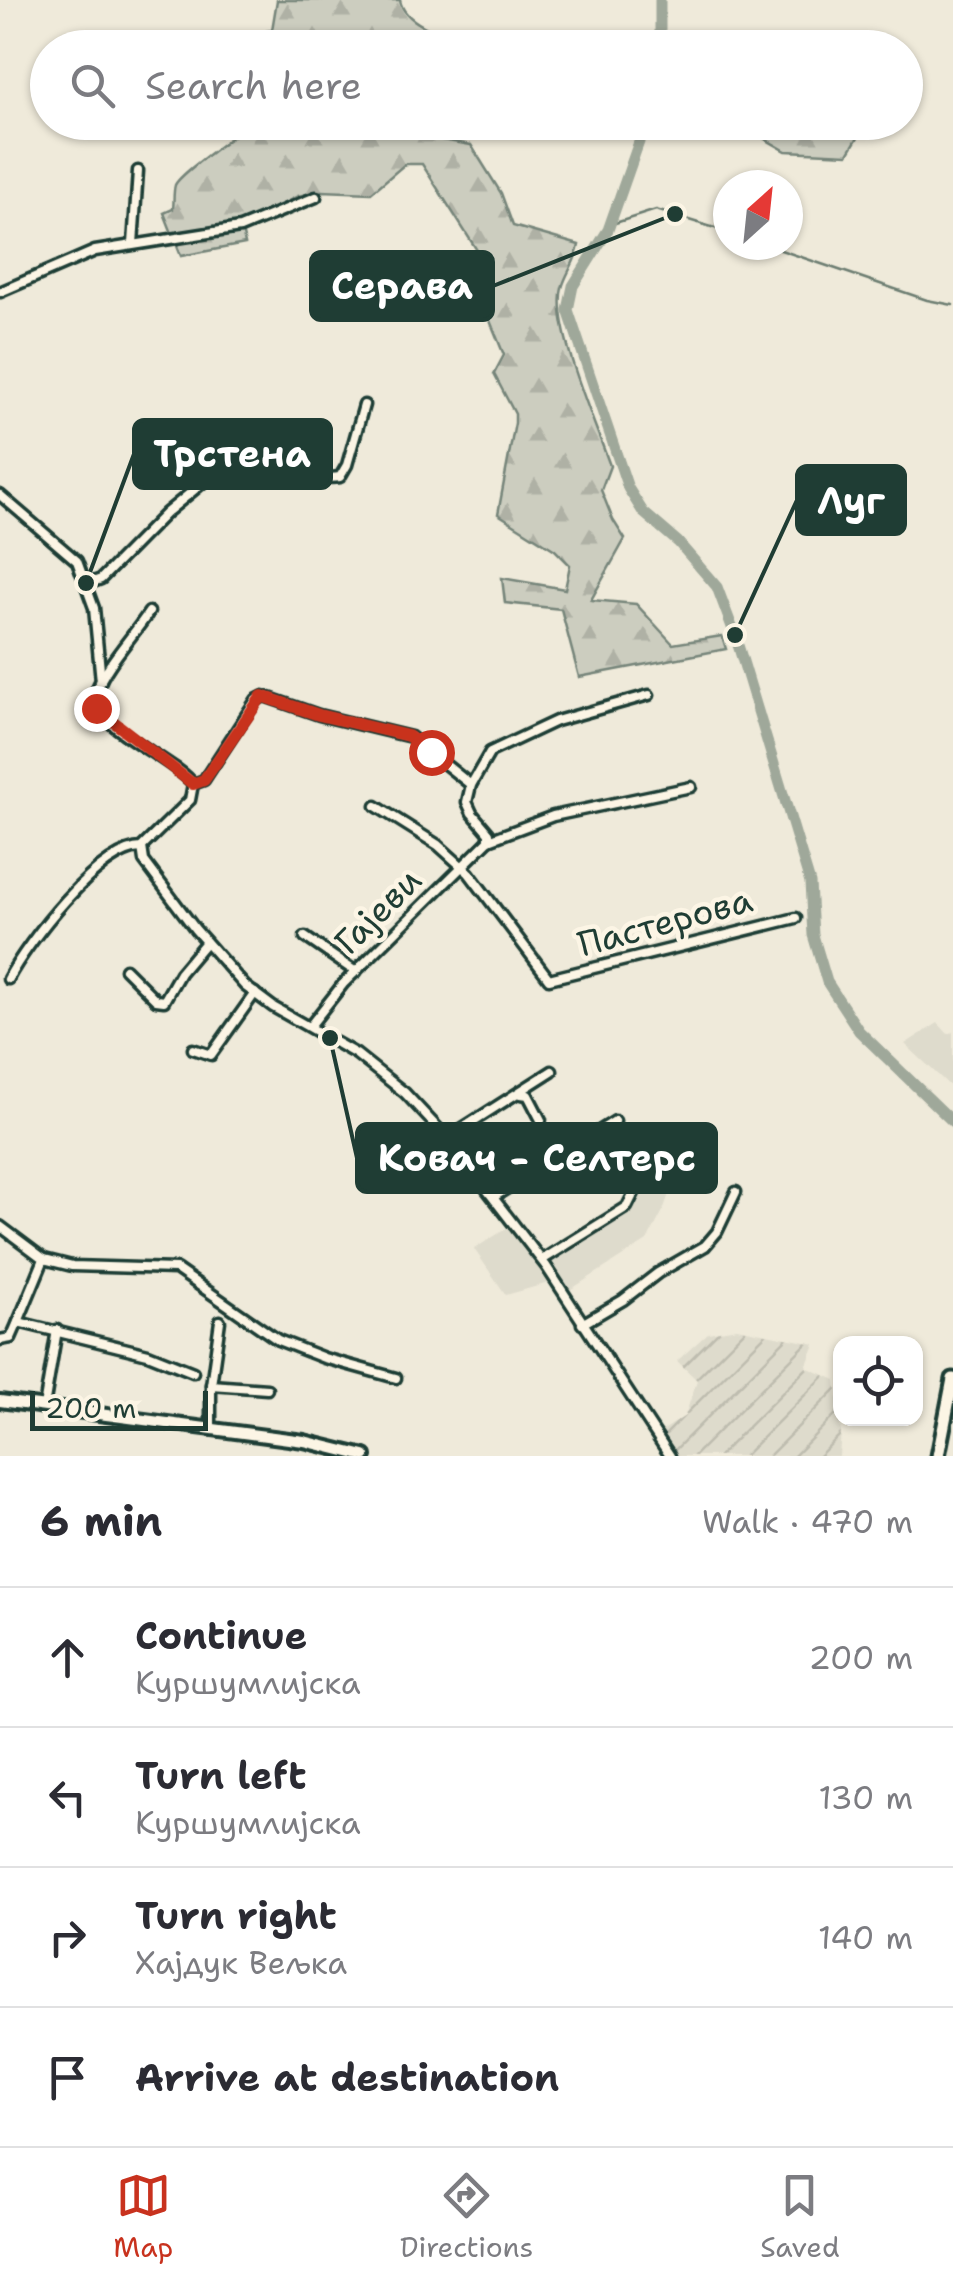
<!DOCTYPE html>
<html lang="en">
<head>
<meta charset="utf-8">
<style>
	:root { --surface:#fff; --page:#f7f7f7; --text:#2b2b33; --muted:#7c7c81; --line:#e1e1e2; --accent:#c8321e }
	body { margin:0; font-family:"Shantell Sans",sans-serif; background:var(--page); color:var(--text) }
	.controls { position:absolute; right:30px; bottom:30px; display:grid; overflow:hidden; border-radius:20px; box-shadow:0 2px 8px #0004 }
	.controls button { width:90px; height:90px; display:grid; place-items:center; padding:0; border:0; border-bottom:2px solid var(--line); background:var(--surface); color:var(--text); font:50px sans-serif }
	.compass { position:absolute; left:713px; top:170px; width:90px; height:90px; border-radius:50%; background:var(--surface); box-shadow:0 2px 8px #0004; rotate:27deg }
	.scale { position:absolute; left:30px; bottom:25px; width:178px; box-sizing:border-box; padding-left:10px; border:5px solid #1f3d34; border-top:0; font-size:28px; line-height:35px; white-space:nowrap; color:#1f3d34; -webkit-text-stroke:8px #fcf5e5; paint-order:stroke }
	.stop { position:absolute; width:30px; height:30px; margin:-22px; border:8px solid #c8321e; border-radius:50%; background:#fff }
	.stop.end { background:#c8321e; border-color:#fff; box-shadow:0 2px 10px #0008 }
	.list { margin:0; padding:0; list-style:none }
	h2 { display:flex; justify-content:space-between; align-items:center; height:130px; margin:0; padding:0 40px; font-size:42px }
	h2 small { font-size:32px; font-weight:400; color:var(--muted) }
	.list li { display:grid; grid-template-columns:65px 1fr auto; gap:30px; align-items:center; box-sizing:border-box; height:140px; padding:0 40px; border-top:2px solid var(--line) }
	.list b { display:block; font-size:38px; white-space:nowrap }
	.list p { margin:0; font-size:32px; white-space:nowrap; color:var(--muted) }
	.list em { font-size:32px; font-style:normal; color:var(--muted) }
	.icon { flex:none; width:55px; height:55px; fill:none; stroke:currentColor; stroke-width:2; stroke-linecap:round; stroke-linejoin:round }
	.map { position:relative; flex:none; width:953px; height:1456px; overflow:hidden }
	.search { position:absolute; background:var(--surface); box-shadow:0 2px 8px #0004; left:30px; right:30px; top:30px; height:110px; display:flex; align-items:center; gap:25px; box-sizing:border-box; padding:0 35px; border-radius:55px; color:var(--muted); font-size:38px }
	.sheet { height:690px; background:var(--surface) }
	nav { display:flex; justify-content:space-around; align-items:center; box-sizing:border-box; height:140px; border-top:2px solid var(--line); background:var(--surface); font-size:28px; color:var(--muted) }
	nav a { display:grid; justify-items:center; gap:5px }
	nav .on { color:var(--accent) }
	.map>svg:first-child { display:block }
</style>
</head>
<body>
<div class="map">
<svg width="953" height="1456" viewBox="0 0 953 1456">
	<defs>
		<pattern id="industrial-furrows" width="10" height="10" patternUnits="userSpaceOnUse" patternTransform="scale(2.5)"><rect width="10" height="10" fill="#dedbcc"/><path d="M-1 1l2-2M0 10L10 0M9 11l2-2" fill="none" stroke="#bebdb0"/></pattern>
		<pattern id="forest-firs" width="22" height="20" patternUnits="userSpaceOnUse" patternTransform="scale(2.5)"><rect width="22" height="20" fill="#cccdbf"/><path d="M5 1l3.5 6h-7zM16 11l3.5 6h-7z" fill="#afb1a5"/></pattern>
	</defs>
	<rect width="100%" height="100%" fill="#efeada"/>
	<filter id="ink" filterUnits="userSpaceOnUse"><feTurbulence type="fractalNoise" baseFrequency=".01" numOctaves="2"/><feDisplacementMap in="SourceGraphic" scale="20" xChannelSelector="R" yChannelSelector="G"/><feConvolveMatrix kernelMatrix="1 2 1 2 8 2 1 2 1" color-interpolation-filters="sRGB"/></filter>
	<g filter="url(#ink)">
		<g fill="#dedbcc">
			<polygon points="938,1023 948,1034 953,1032 953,1089 905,1044"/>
			<polygon points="670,1148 683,1153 663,1211 647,1241 565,1293 547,1262 629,1210 635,1191 633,1160"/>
			<polygon points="512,1225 552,1282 506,1295 474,1249"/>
		</g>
		<polygon fill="url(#industrial-furrows)" points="737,1328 815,1344 806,1367 836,1380 841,1432 839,1456 674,1456 662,1431 685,1416 697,1380 677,1361 708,1333"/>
		<g fill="url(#forest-firs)" stroke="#76857a" stroke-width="2.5">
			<path d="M277 0H400C404 27 455 38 478 47H440L411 38 404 47H224L229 38 272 30Z"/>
			<polygon points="867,122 848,154 786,151 737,123"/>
			<path d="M249 123H380L383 130 471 145 501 193 513 226 579 245C576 262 566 273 562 288 552 327 596 425 610 466L601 490 613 520 625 539 591 600 636 604 673 644 722 636 726 649 579 677 561 609 505 603 502 578 565 589 570 565 555 550 498 514 515 423V414L494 374 504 355 480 296 487 266 422 164H405L371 193 322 191 298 196 241 226 245 244 181 256 164 213 173 209C174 202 173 192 175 185 180 173 236 135 249 123Z"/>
		</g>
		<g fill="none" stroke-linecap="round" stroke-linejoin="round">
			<g stroke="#6c7d71" stroke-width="2.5">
				<polyline points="609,225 656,210 728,232"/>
				<polyline points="766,245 927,300 953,305"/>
			</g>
			<g stroke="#9fa89a" stroke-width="11">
				<polyline points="660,0 660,48"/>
				<polyline points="646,122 608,230 573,286 568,310 628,488 643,512 678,542 717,587 735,635 810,883 813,935 827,982 859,1031 953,1122"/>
			</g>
			<defs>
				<g id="minor">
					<polyline points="133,244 138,171"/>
					<polyline points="0,292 95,251 240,228 316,197"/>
					<polyline points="0,495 77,561 94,608 101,681"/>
					<path d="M88 584 101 579 166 513 251 443H258C283 459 309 482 340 477L347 465 364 405"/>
					<path d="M149 612C134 635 105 666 96 691 84 724 176 759 193 784L190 800 142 847 144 861 195 929 245 986 273 1007 356 1054 405 1093 447 1138 546 1266 670 1456"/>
					<polyline points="193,784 204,780 256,700 264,696 319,715 411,737 471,785"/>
					<polyline points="376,806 438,845 469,873 549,979 796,918"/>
					<polyline points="489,840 489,833 472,813 467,802 471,785 490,752 556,721 649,695"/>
					<polyline points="305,937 356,972"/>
					<polyline points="125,969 156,1000 164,1001 180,973 206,942"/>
					<path d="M8 979C27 943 99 848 142 848"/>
					<polyline points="310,1026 343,984 489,840 553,816 691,787"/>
					<polyline points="193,1049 211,1055 255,993"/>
					<polyline points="521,1094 528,1095 541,1120"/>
					<polyline points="447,1138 552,1071"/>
					<polyline points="495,1196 615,1121"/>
					<polyline points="0,1226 44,1259 72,1266 176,1269 278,1340 324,1358 396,1378"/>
					<polyline points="542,1260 627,1207 634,1193 632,1165"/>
					<polyline points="18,1322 44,1259"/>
					<polyline points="582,1324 623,1300 658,1273 705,1246 717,1232 736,1192"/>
					<polyline points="0,1340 11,1338 18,1322 148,1354 193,1372"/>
					<polyline points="211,1385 267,1389"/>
					<polyline points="44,1407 57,1330"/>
					<polyline points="211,1428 211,1385 220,1321"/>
				</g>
				<polyline id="secondary" points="0,1401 304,1441 365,1456"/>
				<polyline id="primary" points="938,1456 953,1379"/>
			</defs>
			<use href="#minor" stroke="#1f3d34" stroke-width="15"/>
			<use href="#secondary" stroke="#1f3d34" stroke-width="18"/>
			<use href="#primary" stroke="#1f3d34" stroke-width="19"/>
			<use href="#minor" stroke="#fcf5e5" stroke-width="8"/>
			<use href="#secondary" stroke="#fcf5e5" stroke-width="10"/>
			<use href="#primary" stroke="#fcf5e5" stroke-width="11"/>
		</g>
	</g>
	<g fill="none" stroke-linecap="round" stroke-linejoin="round" filter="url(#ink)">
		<polyline stroke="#c8321e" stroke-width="12" points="96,708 193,784 204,780 262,696 319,715 408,736 431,752"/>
	</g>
	<g text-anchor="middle" stroke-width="9" stroke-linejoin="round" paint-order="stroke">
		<g font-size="35" fill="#1f3d34" stroke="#fcf5e5">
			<text transform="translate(378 911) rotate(-45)" y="12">Гајеви</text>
			<text transform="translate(665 922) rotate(-15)" y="12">Пастерова</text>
		</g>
	</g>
	<path fill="none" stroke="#1f3d34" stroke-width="4" d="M675 214L493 286M86 583L134 454M735 635L797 500M330 1038L357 1158"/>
	<g fill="#1f3d34" stroke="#fcf5e5" stroke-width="4">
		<circle cx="675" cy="214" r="10"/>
		<circle cx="86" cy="583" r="10"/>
		<circle cx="735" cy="635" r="10"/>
		<circle cx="330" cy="1038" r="10"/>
	</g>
	<g fill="#1f3d34" stroke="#1f3d34" stroke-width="4">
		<rect x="311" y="252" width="182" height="68" rx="10"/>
		<rect x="134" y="420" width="197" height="68" rx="10"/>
		<rect x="797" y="466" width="108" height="68" rx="10"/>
		<rect x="357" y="1124" width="359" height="68" rx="10"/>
	</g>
	<g font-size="38" text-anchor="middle" font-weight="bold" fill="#fff">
		<text x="402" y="299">Серава</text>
		<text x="232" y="467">Трстена</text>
		<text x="851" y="514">Луг</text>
		<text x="537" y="1171">Ковач - Селтерс</text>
	</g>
</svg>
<div class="controls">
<button><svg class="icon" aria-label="locate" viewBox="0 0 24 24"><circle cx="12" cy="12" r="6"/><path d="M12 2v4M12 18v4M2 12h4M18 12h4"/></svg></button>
</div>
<svg class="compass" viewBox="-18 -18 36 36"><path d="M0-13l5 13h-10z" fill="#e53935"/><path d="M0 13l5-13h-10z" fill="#7c7c81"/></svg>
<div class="scale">200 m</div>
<div class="stop" style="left:431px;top:752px"></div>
<div class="stop end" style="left:96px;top:708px"></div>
<div class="search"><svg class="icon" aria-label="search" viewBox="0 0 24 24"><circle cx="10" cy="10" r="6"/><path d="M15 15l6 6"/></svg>Search here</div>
</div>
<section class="sheet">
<h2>6 min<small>Walk · 470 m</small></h2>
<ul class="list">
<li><svg class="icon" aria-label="ahead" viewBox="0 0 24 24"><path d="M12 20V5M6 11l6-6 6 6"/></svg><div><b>Continue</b><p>Куршумлијска</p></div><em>200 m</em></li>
<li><svg class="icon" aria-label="left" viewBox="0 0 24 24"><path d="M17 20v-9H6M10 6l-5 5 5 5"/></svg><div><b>Turn left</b><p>Куршумлијска</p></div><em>130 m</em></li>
<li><svg class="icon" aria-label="right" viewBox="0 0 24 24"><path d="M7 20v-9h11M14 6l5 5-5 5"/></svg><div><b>Turn right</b><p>Хајдук Вељка</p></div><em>140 m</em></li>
<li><svg class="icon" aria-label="arrive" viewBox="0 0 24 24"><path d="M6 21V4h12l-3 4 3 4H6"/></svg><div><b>Arrive at destination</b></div></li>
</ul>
</section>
<nav>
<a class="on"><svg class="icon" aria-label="map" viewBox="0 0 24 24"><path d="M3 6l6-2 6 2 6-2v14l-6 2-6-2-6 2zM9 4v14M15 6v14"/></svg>Map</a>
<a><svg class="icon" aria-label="directions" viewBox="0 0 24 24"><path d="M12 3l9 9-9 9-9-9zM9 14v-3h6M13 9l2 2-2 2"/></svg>Directions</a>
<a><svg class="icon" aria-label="saved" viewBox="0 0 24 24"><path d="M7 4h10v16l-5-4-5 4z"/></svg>Saved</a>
</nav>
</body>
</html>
